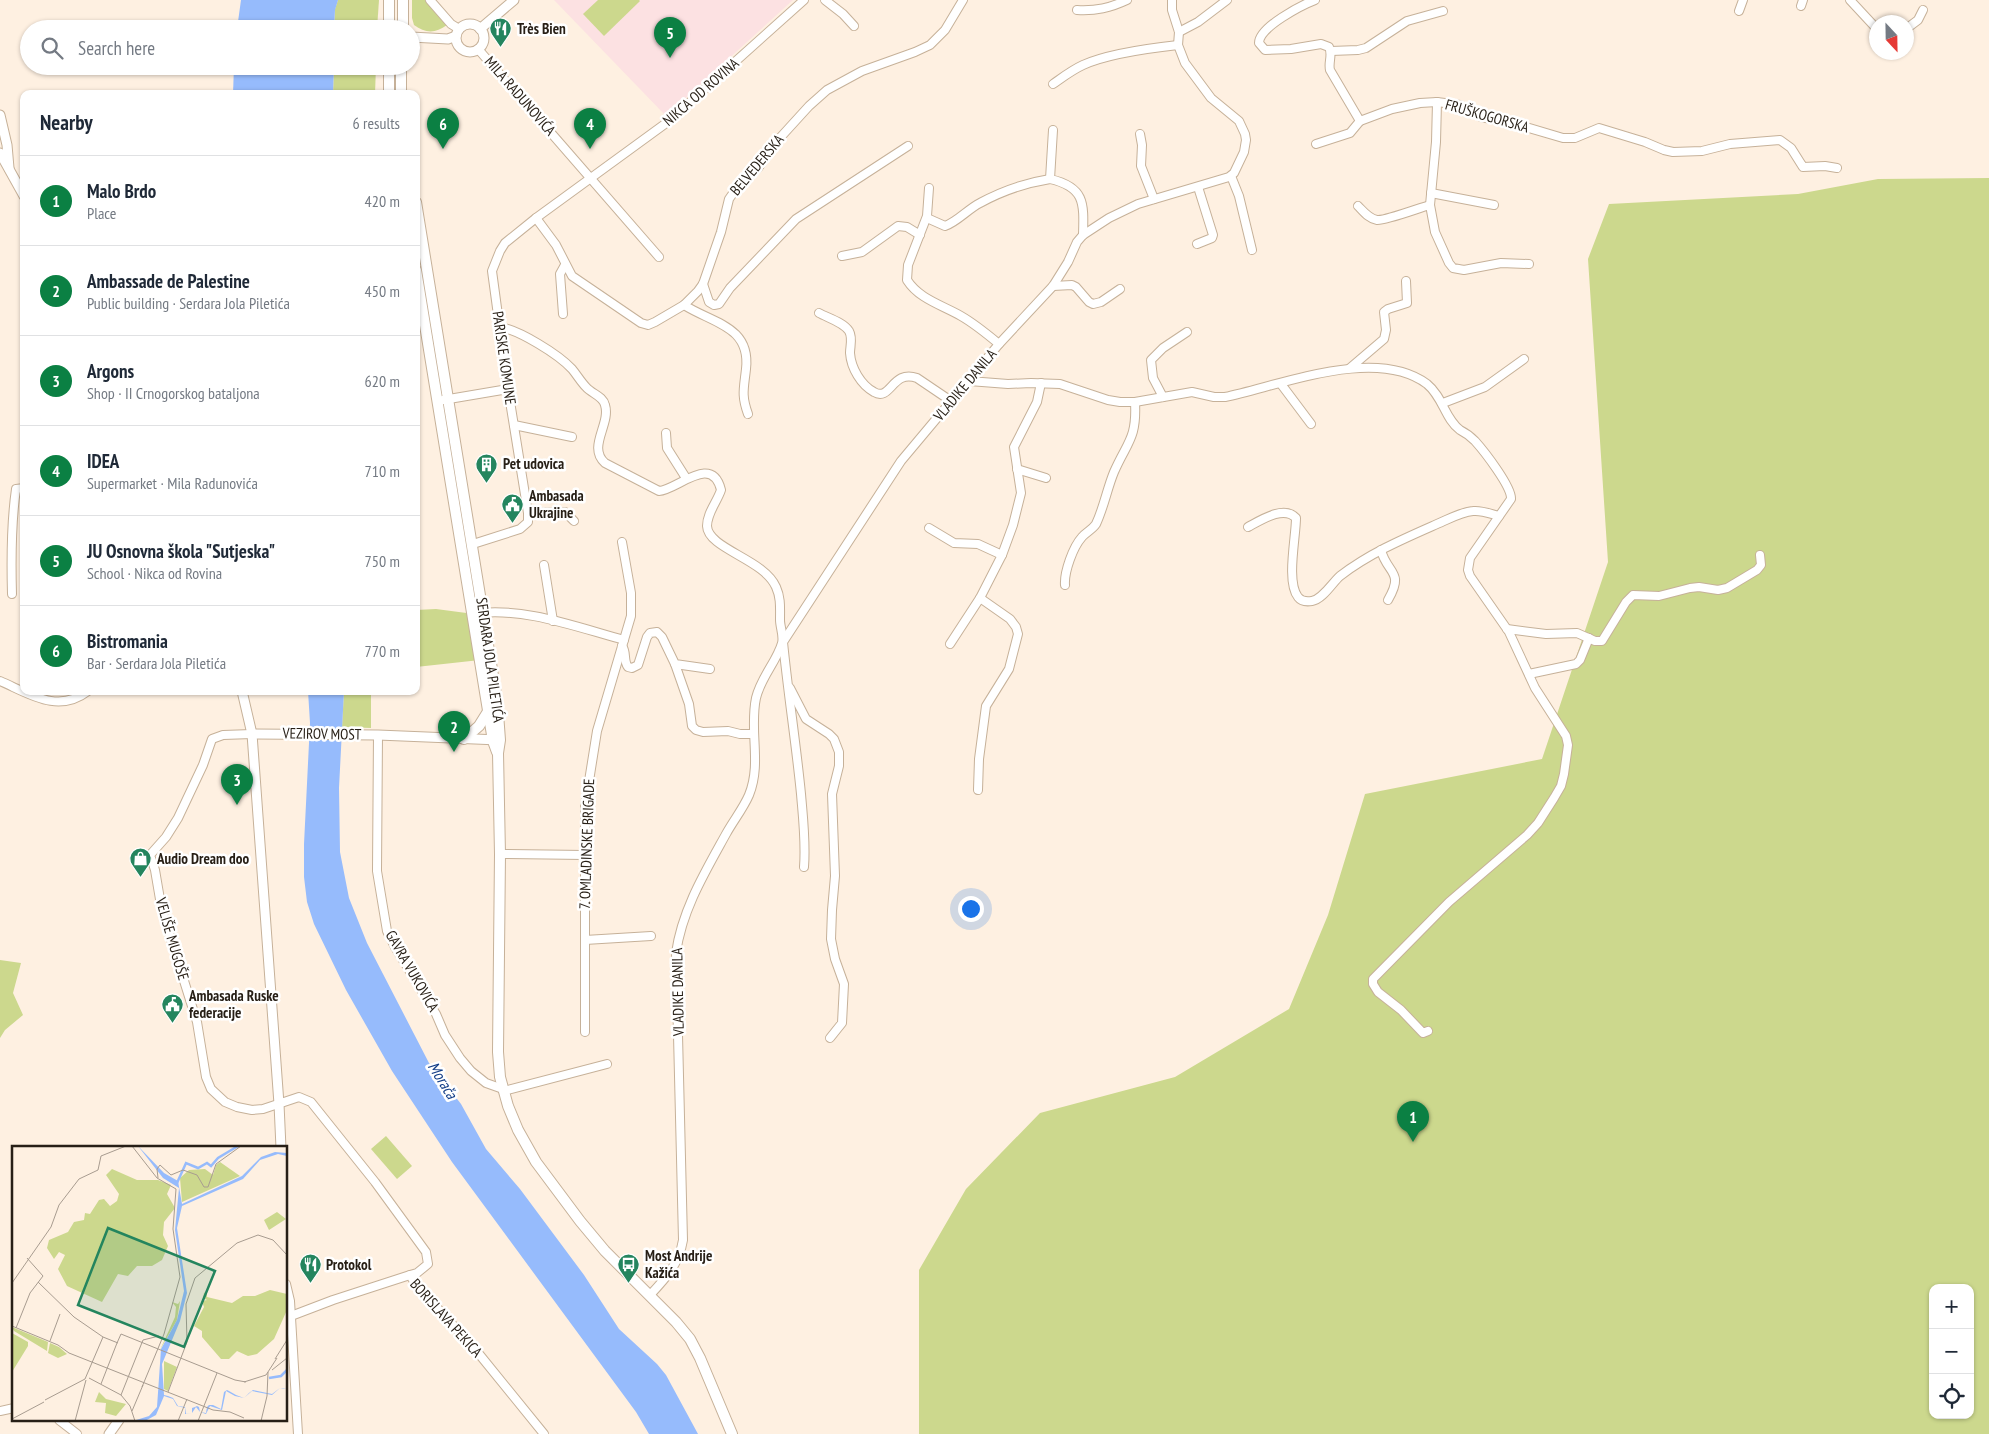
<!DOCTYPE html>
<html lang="en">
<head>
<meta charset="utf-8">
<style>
	:root { --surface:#fff; --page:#f6f6f7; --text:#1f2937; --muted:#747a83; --line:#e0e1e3; --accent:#0b8043 }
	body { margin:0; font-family:"PT Sans Narrow",sans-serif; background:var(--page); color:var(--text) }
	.controls { position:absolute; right:15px; bottom:15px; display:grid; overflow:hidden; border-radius:10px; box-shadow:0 1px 4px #0004 }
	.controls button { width:45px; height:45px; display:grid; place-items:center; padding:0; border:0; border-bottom:1px solid var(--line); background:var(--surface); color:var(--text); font:25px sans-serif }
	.compass { position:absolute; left:1869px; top:15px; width:45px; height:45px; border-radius:50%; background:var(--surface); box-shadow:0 1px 4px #0004; rotate:158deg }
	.you { position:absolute; left:970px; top:908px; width:18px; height:18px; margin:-12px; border:4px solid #fff; border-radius:50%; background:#1a73e8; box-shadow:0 0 0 8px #1a73e833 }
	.badge { display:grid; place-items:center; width:32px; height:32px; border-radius:50%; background:var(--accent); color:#fff; font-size:16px; font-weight:700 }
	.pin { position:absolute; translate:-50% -41px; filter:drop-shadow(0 1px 2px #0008) }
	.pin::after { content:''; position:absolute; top:26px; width:18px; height:15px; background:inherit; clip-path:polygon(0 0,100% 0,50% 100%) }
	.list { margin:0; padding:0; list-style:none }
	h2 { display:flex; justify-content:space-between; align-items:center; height:65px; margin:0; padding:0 20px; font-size:21px }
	h2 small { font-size:16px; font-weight:400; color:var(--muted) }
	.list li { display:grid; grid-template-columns:32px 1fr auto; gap:15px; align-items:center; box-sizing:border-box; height:90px; padding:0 20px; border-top:1px solid var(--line) }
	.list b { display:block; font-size:19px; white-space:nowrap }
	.list p { margin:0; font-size:16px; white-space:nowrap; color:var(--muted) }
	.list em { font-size:16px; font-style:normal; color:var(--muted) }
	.icon { flex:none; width:28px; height:28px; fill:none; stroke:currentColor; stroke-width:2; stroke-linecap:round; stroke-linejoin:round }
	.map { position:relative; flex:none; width:1989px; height:1434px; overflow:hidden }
	.search { position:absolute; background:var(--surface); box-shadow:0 1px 4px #0004; left:20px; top:20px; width:400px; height:55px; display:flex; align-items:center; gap:12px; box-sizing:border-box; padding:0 18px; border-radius:28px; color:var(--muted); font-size:19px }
	.panel { position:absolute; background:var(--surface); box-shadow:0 1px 4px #0004; left:20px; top:90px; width:400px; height:605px; border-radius:10px }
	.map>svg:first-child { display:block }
</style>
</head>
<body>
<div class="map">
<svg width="1989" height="1434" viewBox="0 0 1989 1434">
	<rect width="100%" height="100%" fill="#fef0e1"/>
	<polygon fill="#fce1e2" points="554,0 793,0 666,116"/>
	<g fill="#ccd88d" fill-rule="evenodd">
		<polygon points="338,0 379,0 377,29 334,29 335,9"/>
		<path d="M412 0H425L447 25C435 34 425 33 414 25L412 18Z"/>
		<polygon points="598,0 639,0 640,1 604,36 583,14"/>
		<polygon points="334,66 376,66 375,94 333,94"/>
		<path d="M1989 178V1434H919V1270L966 1189 1040 1113 1175 1077 1289 1009 1328 915 1365 794 1542 759 1608 562 1588 259 1609 204 1798 194 1878 179ZM1933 1288H1970V1415H1933Z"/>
		<polygon points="436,609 474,614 480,660 416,667 416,610"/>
		<polygon points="344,691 371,691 371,728 342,727"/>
		<polygon points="0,960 21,963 13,993 23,1015 5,1030 0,1038"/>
		<polygon points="386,1136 412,1166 397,1179 371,1149"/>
	</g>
	<g fill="#96bbfc">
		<polygon points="241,0 338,0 335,10 334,29 237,29"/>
		<polygon points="234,66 334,66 333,94 233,94"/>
		<polygon points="308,691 344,691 339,788 340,852 349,898 367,943 429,1063 461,1104 486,1149 520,1189 584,1275 619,1329 657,1364 666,1375 698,1434 649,1434 636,1412 452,1162 392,1071 346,990 314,924 307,902 304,877 304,844 310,723"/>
	</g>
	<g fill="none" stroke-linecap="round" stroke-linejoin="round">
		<defs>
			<g id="minor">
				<polyline points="430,0 451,24 459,29"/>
				<polyline points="825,0 843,14 854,26"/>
				<path d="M1315 0C1302 5 1259 27 1259 43L1265 50 1291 49 1321 44 1329 47C1333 55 1328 62 1330 70L1360 121 1392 109 1420 103 1437 102 1460 105 1481 117 1512 123 1563 138H1575L1599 128 1645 142 1664 150 1673 152 1702 151 1730 144 1780 140 1791 148 1803 167 1825 166 1837 168"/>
				<polyline points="1850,0 1876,28"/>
				<polyline points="1801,6 1803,0"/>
				<path d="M1077 10C1096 11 1110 8 1127 0"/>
				<polyline points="1739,11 1743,0"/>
				<polyline points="1906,29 1918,20 1923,10"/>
				<polyline points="1179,32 1198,22 1227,0"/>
				<polyline points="478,49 659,257"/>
				<polyline points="1331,51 1358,50 1366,48 1407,21 1443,11"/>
				<path d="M1053 84C1063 77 1072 70 1083 65 1107 54 1151 48 1178 45"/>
				<polyline points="1437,102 1436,142 1430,205 1435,232 1449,263 1453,268 1464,270 1501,263 1529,264"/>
				<path d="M1053 130 1050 179C1085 187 1084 203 1083 235"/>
				<polyline points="1140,134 1142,145 1141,166 1154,199"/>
				<polyline points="1316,144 1350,133 1360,121"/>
				<polyline points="1231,176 1239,196 1252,250"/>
				<path d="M929 188 927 216 908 265 907 280C919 299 942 305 961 316 975 324 987 334 999 344"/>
				<polyline points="1431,193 1494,205"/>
				<path d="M1358 206C1363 211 1369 219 1377 220 1385 221 1419 208 1430 205"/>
				<polyline points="536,218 556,245 572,276 641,323 648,325 655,322 684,305 698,291 703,284 721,232 729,199 736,189 758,168 778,140 809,106 827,90 862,71 915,52 930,45 945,30 963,0"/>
				<path d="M927 218 945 226C957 222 968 209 980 203 1002 191 1025 183 1050 179"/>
				<polyline points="1197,244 1212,238 1213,235 1198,187"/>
				<polyline points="842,256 862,252 898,226 907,227 920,235"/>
				<polyline points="703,284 709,302 714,305 719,304 730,288 796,219 908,146"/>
				<polyline points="1053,286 1072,285 1076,287 1089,302 1093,304 1101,302 1120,289"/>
				<path d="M684 305C712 323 751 326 746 369 744 388 741 395 748 414"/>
				<path d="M819 313C828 318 843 322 849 331 853 338 850 346 850 353 851 368 861 385 874 392 891 402 892 369 917 378L951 401"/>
				<polyline points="563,314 560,274 565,265"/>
				<path d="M500 327C519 330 558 354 572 369 577 375 581 382 586 387 592 394 603 396 605 405 611 424 587 447 605 463L659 491C677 490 712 453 721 490 717 502 707 513 707 526 708 549 764 559 776 587 781 598 780 608 780 620 780 627 784 636 782 643 777 661 761 677 756 698 749 731 762 763 749 795 743 809 733 821 726 834 705 872 682 910 676 953L683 1240C679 1264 666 1278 650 1295"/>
				<polyline points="1350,368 1384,339 1386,330 1384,312 1388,309 1407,303 1406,281"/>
				<path d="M969 381 1008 384 1031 383 1060 384 1108 400 1120 402H1135L1192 392 1214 397H1225C1282 385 1376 346 1427 384 1443 397 1445 419 1460 430 1466 433 1471 437 1475 441 1484 451 1512 487 1511 499L1470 558 1468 570 1470 576 1509 632 1535 688 1566 736 1568 745 1564 774 1561 786 1554 798 1538 823 1527 835 1449 902 1373 979V984L1378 992 1401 1010 1423 1033 1428 1031"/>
				<polyline points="1281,384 1311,424"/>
				<polyline points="1163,397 1153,378 1151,360 1163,348 1187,332"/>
				<polyline points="443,400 508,389"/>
				<polyline points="1443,403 1485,387 1524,359"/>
				<polyline points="514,425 572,437"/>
				<polyline points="666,433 667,448 686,478"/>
				<polyline points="1017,469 1046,478"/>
				<polyline points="528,513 565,512 574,521"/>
				<path d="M1248 527C1261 520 1284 505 1296 518 1296 537 1286 582 1298 597 1301 601 1306 602 1312 601 1323 599 1332 583 1340 576 1370 553 1403 539 1437 524 1449 519 1461 512 1473 511 1482 510 1491 514 1499 516"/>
				<polyline points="929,528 954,543 978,544 1002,555"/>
				<polyline points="473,544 520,529 528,522 528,513 508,389 492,271 500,251 505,243 536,218 669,121 804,0"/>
				<path d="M1381 550C1387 574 1405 571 1388 600"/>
				<polyline points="544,565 553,621"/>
				<path d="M1065 585C1064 572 1073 547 1082 537 1086 532 1092 530 1096 524 1104 507 1107 489 1114 472 1127 442 1137 439 1135 402"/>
				<path d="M12 594C11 558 11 524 16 489L24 488"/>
				<path d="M472 614C522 606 576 627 624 640"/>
				<polyline points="1507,629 1546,634 1577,633 1595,641 1602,641 1626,602 1633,595 1659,596 1690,588 1699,587 1718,590 1727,588 1757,570 1761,565 1760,555"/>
				<polyline points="950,644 980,598 1002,555 1013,525 1021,493 1014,447 1037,402 1041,383"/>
				<path d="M622 646C627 652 623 661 628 667L632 668 638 665 647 637 650 633 657 632 662 637 675 664 710 669"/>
				<polyline points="675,664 689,704 692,726 696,730 703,732 728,731 740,734 754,734"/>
				<polyline points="1529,674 1576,664 1580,660 1589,638"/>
				<path d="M0 681C30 694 58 714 88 691"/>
				<polyline points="790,688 806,719 829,734 834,739 839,752 839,766 832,794 835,876 832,910 831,939 835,959 844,984 842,1023 830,1038"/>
				<polyline points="252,734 223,735 212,739 203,765 178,818 166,837 150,855 155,870 162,911 197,1022 206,1077 211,1089 225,1102 237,1107 252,1110 263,1109 299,1097 311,1102 375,1182 426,1252 428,1264 417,1273 410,1275"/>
				<polyline points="378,735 377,871 387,931 395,947 436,1014 445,1035 460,1058 471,1071 486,1083 503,1089"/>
				<polyline points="978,790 979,759 986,706 1009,669 1018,634 1016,627 1010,619 980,598"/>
				<polyline points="500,854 585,855"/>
				<path d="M804 867C806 842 803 818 801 794 796 743 788 693 783 642L901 461 999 344 1053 286 1068 262 1077 242 1083 235 1109 218 1138 204 1229 177 1234 173 1244 152 1246 140 1245 134 1239 121 1211 98 1185 63 1178 45 1179 32 1172 10V0"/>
				<polyline points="585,940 651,936"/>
				<polyline points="585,1032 585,806 597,731 631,616 631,593 622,542"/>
				<polyline points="504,1091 607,1064"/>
				<polyline points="286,1284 290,1301 298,1434"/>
				<polyline points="291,1316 333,1300 410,1275 416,1285 475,1349 544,1434"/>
				<polyline points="0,1411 14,1408"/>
				<polyline points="59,1420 77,1434"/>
			</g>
			<g id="tertiary">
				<circle cx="470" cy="38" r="14"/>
				<polyline points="480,29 514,0"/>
				<polyline points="411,37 448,39 456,36"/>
				<polyline points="0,115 7,145 9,168"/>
				<polyline points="0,153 24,196"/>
				<polyline points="242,691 252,734 279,1104 281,1148"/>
				<polyline points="252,734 378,735 499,740"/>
				<polyline points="109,1434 119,1420"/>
			</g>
			<g id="secondary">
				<polyline points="389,29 389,0"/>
				<polyline points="403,29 403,0"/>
				<polyline points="389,66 389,94"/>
				<polyline points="401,94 401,66"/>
				<polyline points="416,202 497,700 500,740 498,753 500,854 498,1052 500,1077 508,1106 518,1130 536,1162 580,1221 605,1251 676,1322 690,1339 700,1358 732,1434"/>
				<polyline points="416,270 493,741 497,752"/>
				<polyline points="464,739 479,726 489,710"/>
			</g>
		</defs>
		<use href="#minor" stroke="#c6b199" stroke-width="10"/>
		<use href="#tertiary" stroke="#c6b199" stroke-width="11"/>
		<use href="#secondary" stroke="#c6b199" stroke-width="12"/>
		<use href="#minor" stroke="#fff" stroke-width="8"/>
		<use href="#tertiary" stroke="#fff" stroke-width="9"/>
		<use href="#secondary" stroke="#fff" stroke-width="10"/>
	</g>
	<defs>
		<symbol id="restaurant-pin" viewBox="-11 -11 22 30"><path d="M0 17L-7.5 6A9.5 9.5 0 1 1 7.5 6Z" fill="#24855e" stroke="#fff"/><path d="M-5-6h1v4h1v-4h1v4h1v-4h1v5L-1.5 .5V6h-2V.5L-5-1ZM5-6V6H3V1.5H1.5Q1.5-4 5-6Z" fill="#fff"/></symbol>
		<symbol id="building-pin" viewBox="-11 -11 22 30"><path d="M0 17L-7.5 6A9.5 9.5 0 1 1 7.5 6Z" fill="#24855e" stroke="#fff"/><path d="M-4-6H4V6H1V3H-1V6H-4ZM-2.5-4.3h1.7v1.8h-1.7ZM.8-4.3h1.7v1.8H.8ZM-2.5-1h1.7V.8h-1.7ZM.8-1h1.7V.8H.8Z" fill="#fff"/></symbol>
		<symbol id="civic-pin" viewBox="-11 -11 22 30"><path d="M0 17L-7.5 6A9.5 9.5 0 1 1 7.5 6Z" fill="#24855e" stroke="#fff"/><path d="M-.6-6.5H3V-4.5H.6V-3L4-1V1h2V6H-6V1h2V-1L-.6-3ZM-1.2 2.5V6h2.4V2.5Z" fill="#fff"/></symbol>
		<symbol id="shop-pin" viewBox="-11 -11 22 30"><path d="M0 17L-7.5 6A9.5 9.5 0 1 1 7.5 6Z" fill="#24855e" stroke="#fff"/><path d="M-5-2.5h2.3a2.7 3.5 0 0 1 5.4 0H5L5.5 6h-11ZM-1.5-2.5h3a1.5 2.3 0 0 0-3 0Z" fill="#fff"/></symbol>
		<symbol id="bus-pin" viewBox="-11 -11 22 30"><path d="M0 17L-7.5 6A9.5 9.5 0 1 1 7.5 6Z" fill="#24855e" stroke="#fff"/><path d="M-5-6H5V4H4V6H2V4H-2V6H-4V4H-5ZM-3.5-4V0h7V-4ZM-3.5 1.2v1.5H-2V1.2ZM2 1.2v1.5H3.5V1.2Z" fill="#fff"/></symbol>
	</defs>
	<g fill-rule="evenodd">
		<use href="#restaurant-pin" x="488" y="16" width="25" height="34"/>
		<use href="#building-pin" x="474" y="452" width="25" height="34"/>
		<use href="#civic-pin" x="500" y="492" width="25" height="34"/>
		<use href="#shop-pin" x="128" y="846" width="25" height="34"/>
		<use href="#civic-pin" x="160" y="992" width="25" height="34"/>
		<use href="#restaurant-pin" x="298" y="1252" width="25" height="34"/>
		<use href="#bus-pin" x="616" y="1252" width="25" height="34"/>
	</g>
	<g text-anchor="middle" stroke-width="5" stroke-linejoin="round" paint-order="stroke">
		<g font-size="15" font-weight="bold" fill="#271f16" stroke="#fff" text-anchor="start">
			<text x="517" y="34">Très Bien</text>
			<text x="503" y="469">Pet udovica</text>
			<text x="529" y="501">Ambasada<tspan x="529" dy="17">Ukrajine</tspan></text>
			<text x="157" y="864">Audio Dream doo</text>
			<text x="189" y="1001">Ambasada Ruske<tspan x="189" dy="17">federacije</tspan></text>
			<text x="645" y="1261">Most Andrije<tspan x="645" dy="17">Kažića</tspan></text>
			<text x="326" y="1270">Protokol</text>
		</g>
		<g font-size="15" fill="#271f16" stroke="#fff">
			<text transform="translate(701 92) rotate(-41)" y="5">NIKCA OD ROVINA</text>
			<text transform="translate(520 96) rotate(49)" y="5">MILA RADUNOVIĆA</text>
			<text transform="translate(1487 116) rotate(16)" y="5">FRUŠKOGORSKA</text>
			<text transform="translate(757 165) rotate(-50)" y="5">BELVEDERSKA</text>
			<text transform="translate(504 358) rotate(82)" y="5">PARISKE KOMUNE</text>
			<text transform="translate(965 385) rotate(-50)" y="5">VLADIKE DANILA</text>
			<text transform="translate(490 660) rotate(82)" y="5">SERDARA JOLA PILETIĆA</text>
			<text transform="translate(322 734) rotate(1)" y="5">VEZIROV MOST</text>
			<text transform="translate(587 844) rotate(-88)" y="5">7. OMLADINSKE BRIGADE</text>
			<text transform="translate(172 939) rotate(74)" y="5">VELIŠE MUGOŠE</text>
			<text transform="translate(412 971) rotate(60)" y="5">GAVRA VUKOVIĆA</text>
			<text transform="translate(678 992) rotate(-91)" y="5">VLADIKE DANILA</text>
			<text transform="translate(446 1318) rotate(48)" y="5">BORISLAVA PEKICA</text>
		</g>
		<g font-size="16" font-style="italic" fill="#143e87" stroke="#fff">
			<text transform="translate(443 1080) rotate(58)" y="6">Morača</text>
		</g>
	</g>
	<g transform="translate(12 1146)">
		<rect width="275" height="275" fill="#fef0e1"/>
		<path d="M208 16 228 30 170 56 168 32 177 24 193 23 201 29 204 19ZM100 23 125 34H146L159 39 155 48 163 62 152 76 151 89 156 100 150 114 140 120H125L116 130 106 128 90 156 55 140 46 123 53 109 47 106 42 113 35 102 37 94 56 86 62 76 72 74 73 67 78 68 87 54 92 53 98 60 105 55 107 48 94 29ZM265 66 274 73 257 84 252 74ZM258 144 275 148V164L262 193 245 208 236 210 225 205 217 213H209L190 191V185L182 180 192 161 190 155 195 154 191 152 192 147 195 145V151L220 157 231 150H243ZM168 155 165 174 148 204 163 171 164 161 160 156 166 158ZM0 181 36 196 35 205 2 185ZM0 187 16 196V200L0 226ZM38 197 47 201 55 208 46 212 36 207ZM152 215 165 221 156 245 152 243ZM87 246 94 253 114 258 104 270 93 267 94 257 83 256Z" fill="#ccd88d"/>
		<path d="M126 0 152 27 166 35 170 58 230 30 249 11 263 6 275 7V10L266 8 248 14 231 33 170 60 165 82 175 147 168 175 150 218 152 249 156 250 161 252 166 260 173 261 174 268 180 267V262L183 261 185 260 187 261 188 266 194 267 195 261 197 259H201L209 263 212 246 215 244 217 245 224 249 232 252 237 247 241 244 260 248 268 242H271L275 243 268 242 260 249 240 245 232 252 223 250 214 245 210 264 198 260 194 268 188 266 184 261 180 267 173 268V262L165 260 161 253 152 250 144 269 133 275H121L137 270 145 261 149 203 165 174 172 145 163 84 167 42 151 32Z" fill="#96bbfc"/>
		<path fill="none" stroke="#96bbfc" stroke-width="2.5" d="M165 37 174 17 186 22 195 17 199 20 206 12 226 0M257 232 269 230 275 224"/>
		<path fill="none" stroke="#a89c90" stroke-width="1" d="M120 0 145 32 164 43 161 83 168 131 152 188 130 241M146 32 145 23 148 19 159 29 171 24 185 29 192 41H196L204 18 229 0M26 136 62 171 91 191M0 137 39 81 47 59 67 33 86 24 89 10 114 0M0 180 46 199 57 207 201 264 218 266 232 272M4 182 18 147 31 130 15 112M38 195 48 168M105 197 109 188 223 234 234 236M263 213 275 194M260 224 275 212M77 232 109 249 118 260 123 275M232 236 254 229 265 212M89 238 105 197M156 246 175 196 174 158 183 132 225 97 246 89 261 94 275 109M109 249 131 194 147 190M33 254 73 233 91 191 106 197M120 265 131 239M0 273 32 256M63 275 74 234M166 275 175 253M186 275 205 227M249 275 255 250 256 226"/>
		<path fill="#24855e" fill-opacity="0.15" stroke="#24855e" stroke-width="2.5" d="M96 82 203 125 172 201 66 159Z"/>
		<rect width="275" height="275" fill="none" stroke="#271f16" stroke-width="2.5"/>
	</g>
</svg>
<div class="controls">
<button>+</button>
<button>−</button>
<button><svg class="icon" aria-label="locate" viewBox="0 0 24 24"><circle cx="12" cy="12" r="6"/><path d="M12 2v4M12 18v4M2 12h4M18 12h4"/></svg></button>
</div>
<svg class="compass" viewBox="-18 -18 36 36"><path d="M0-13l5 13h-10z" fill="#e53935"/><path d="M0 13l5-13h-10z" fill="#747a83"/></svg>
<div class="you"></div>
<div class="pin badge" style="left:1413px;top:1142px">1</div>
<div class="pin badge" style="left:454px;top:752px">2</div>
<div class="pin badge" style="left:237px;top:805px">3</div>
<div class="pin badge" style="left:590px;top:149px">4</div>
<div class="pin badge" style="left:670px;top:58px">5</div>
<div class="pin badge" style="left:443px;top:149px">6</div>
<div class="search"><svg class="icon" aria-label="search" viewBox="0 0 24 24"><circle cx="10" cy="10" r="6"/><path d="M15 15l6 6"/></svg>Search here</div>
<section class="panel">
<h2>Nearby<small>6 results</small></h2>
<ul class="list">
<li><span class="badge">1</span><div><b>Malo Brdo</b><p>Place</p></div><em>420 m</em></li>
<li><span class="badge">2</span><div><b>Ambassade de Palestine</b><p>Public building · Serdara Jola Piletića</p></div><em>450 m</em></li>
<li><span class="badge">3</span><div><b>Argons</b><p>Shop · II Crnogorskog bataljona</p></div><em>620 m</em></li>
<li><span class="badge">4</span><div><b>IDEA</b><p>Supermarket · Mila Radunovića</p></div><em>710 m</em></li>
<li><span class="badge">5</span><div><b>JU Osnovna škola &quot;Sutjeska&quot;</b><p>School · Nikca od Rovina</p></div><em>750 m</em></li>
<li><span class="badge">6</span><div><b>Bistromania</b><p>Bar · Serdara Jola Piletića</p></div><em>770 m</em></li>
</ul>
</section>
</div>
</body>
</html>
